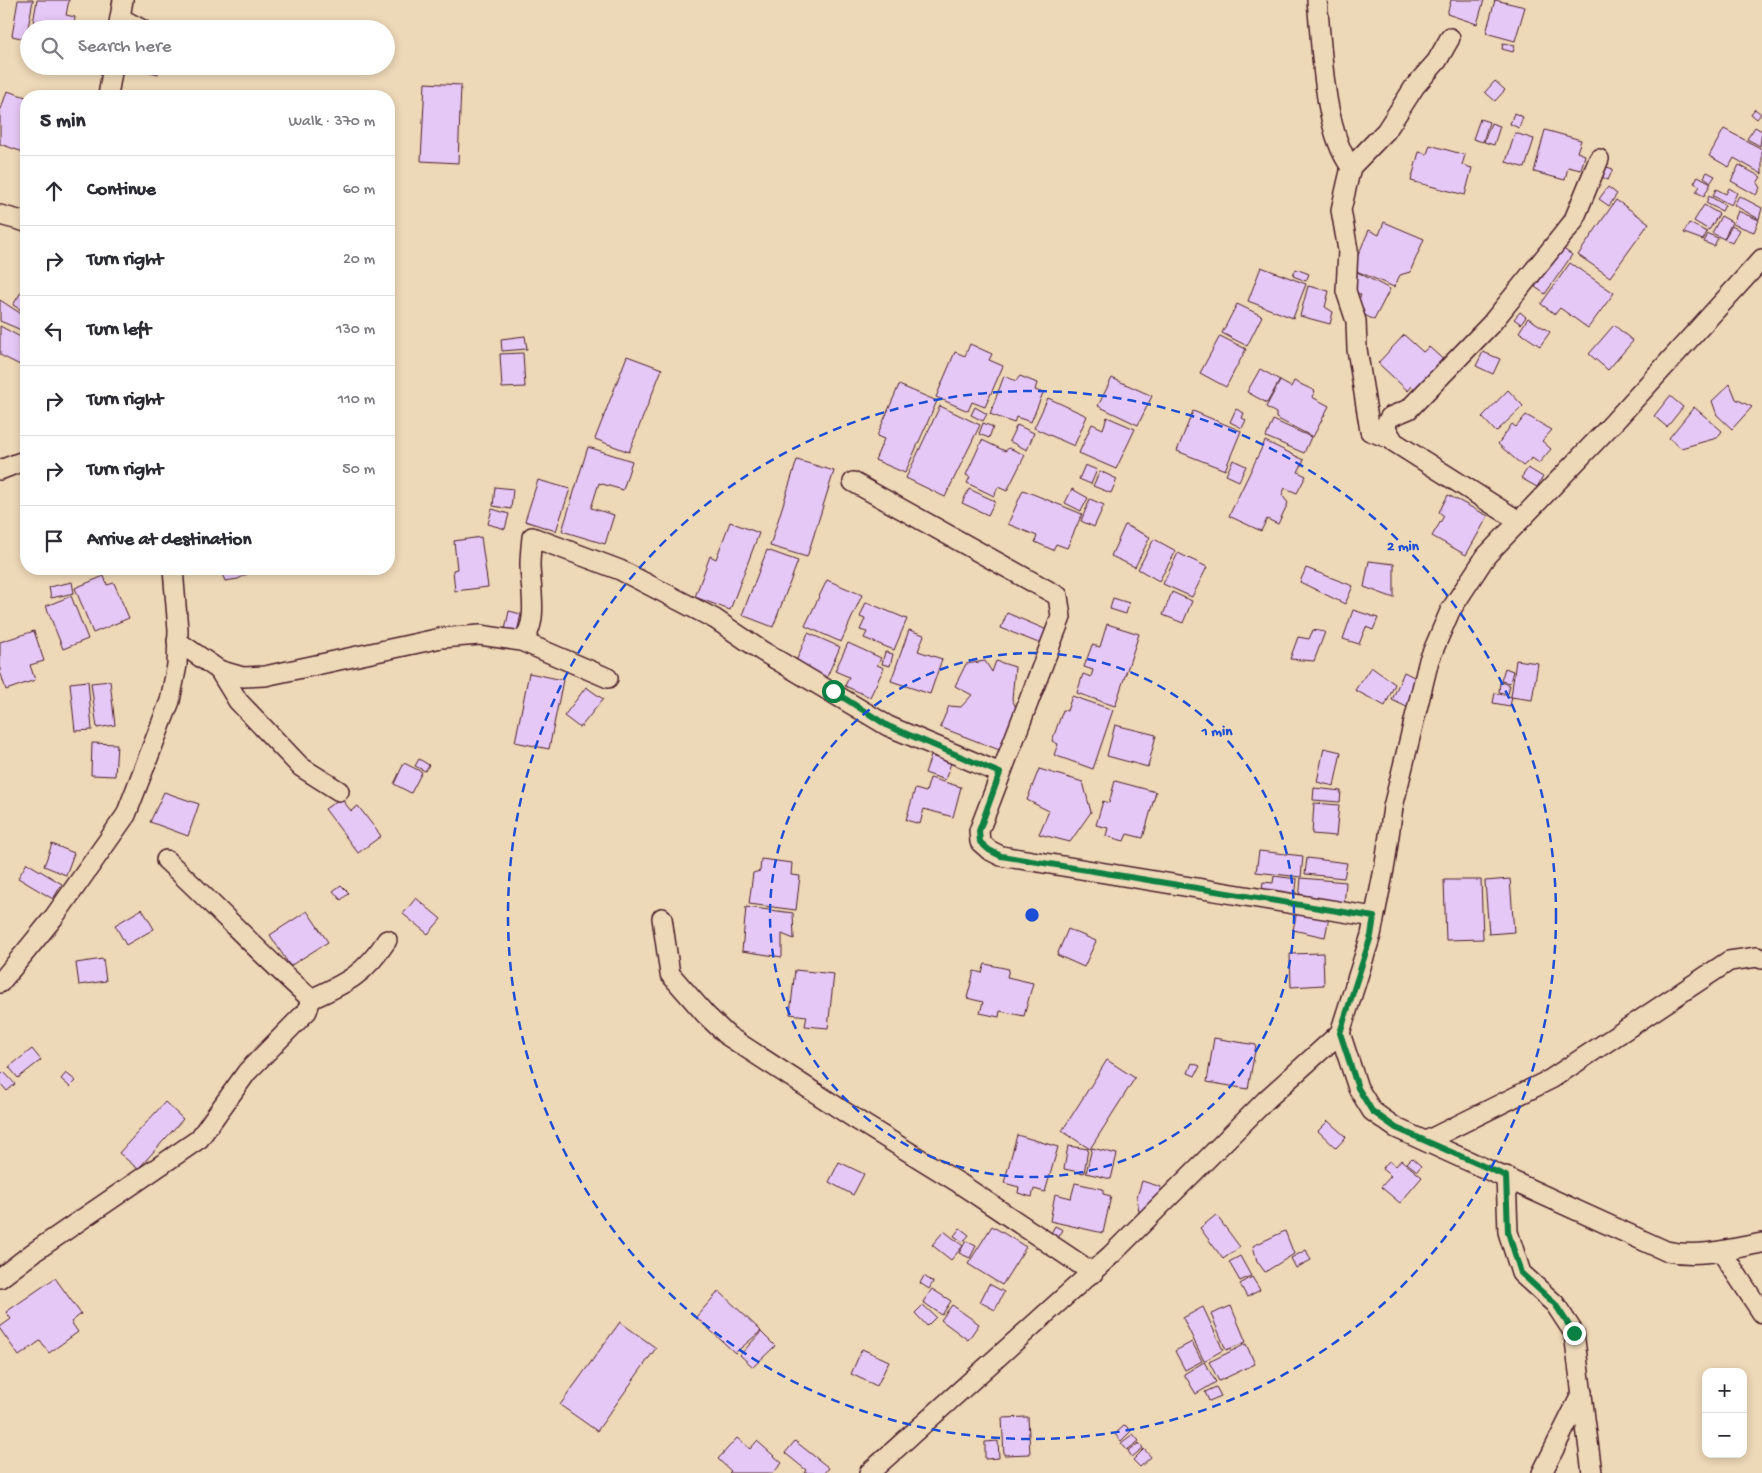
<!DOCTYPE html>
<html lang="en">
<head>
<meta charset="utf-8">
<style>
	:root { --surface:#fff; --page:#f2f2f3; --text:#2b2b33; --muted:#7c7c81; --line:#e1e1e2 }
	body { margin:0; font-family:"Gochi Hand",sans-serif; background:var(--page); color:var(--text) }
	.controls { position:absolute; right:15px; bottom:15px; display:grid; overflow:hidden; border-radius:10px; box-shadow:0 2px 8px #0003 }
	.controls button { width:45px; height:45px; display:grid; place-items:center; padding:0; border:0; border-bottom:1px solid var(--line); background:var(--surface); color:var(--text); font:25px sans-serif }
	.stop { position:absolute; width:15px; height:15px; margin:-11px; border:4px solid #0b8043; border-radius:50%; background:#fff }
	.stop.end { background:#0b8043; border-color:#fff; box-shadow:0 1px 5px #0008 }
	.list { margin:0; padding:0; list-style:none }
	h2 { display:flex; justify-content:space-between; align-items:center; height:65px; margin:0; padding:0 20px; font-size:21px }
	h2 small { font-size:16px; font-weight:400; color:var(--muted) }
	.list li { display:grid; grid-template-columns:32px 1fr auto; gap:15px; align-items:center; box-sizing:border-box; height:70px; padding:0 20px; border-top:1px solid var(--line) }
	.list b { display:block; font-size:19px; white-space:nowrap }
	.list em { font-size:16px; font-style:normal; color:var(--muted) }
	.icon { flex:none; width:28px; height:28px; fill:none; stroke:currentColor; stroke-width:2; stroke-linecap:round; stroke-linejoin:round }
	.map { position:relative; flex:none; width:1762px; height:1473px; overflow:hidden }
	.search { position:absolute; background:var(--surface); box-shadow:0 2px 8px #0003; left:20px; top:20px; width:375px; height:55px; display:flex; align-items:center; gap:12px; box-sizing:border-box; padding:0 18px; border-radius:28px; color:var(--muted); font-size:19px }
	.panel { position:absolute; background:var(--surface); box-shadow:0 2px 8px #0003; left:20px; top:90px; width:375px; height:485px; border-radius:20px }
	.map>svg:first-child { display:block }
</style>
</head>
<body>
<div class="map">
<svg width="1762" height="1473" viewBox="0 0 1762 1473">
	<rect width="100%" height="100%" fill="#edd8b7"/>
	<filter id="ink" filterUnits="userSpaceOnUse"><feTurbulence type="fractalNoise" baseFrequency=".02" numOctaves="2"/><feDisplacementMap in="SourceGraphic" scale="10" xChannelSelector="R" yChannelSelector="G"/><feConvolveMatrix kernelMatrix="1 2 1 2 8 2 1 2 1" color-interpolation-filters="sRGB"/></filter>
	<g filter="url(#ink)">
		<g fill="#e6c8f6" stroke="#4a1f2b">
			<polygon points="18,0 33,0 26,39 12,36"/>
			<polygon points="37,0 69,0 66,15 75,17 73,29 32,29"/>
			<polygon points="1451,0 1484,0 1477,24 1447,14"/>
			<polygon points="1495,0 1525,7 1515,41 1486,33"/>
			<polygon points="1503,43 1515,45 1513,52 1502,49"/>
			<polygon points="135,66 160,66 158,74 134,68"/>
			<polygon points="1495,81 1505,90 1495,101 1485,92"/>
			<polygon points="425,83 461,85 458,163 421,161"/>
			<polygon points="7,91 26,97 26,153 0,144 0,112"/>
			<polygon points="1755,109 1761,114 1757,119 1751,114"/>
			<polygon points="1514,113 1523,117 1519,128 1510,124"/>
			<polygon points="1480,119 1489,122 1483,142 1473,139"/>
			<polygon points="1491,123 1500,126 1494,145 1484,142"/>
			<polygon points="1755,127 1762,131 1760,146 1747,139"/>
			<polygon points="1724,129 1762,149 1762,174 1734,158 1729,167 1709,156"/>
			<polygon points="1545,130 1581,140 1577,152 1585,155 1581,170 1568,167 1565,180 1534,172"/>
			<polygon points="1515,133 1534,139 1525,168 1506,162"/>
			<polygon points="1430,145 1465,155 1462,165 1472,168 1465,195 1411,181 1419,152 1427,154"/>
			<polygon points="1739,165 1761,177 1757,183 1760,188 1756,195 1731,181"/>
			<polygon points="1604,166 1613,169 1608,180 1600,176"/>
			<polygon points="1707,172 1715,176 1711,182 1704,177"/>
			<polygon points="1698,176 1711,183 1704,196 1696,192 1700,186 1694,183"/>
			<polygon points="1608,187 1617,194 1609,206 1599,199"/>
			<polygon points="1729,188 1737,193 1731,205 1713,196 1716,189 1726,194"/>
			<polygon points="1709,196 1725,205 1722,211 1706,203"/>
			<polygon points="1739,196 1762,208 1759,219 1734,205"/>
			<polygon points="1616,200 1649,223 1610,277 1578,255"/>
			<polygon points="1704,205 1719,214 1709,230 1694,221"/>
			<polygon points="1738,211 1759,220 1754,232 1733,224"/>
			<polygon points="1721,216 1732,222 1724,239 1712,233"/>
			<polygon points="1384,222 1424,239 1410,272 1400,275 1394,287 1352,269 1369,230 1379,235"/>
			<polygon points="1689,223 1707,232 1703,240 1684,233"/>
			<polygon points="1732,226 1739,230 1732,243 1724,239"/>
			<polygon points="1708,234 1718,238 1714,246 1704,242"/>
			<polygon points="1562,248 1572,255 1545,294 1535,287"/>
			<polygon points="1570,263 1614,293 1588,328 1560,308 1555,314 1541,304"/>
			<polygon points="1261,267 1306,284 1293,318 1248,301"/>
			<polygon points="1296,269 1309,274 1306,281 1293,276"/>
			<polygon points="1357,272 1390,289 1374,320 1354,309 1361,295 1348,288"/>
			<polygon points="1308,286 1329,291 1325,307 1333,312 1330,324 1300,316"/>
			<polygon points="23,289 26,291 26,313 13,305"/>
			<polygon points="0,300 26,317 26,332 0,321"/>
			<polygon points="1237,304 1262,316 1247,346 1222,333"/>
			<polygon points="1520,312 1526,317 1521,324 1514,319"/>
			<polygon points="1528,318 1550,332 1540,346 1519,332"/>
			<polygon points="1614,325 1633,341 1608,370 1589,354"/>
			<polygon points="0,326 26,340 26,353 20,365 0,355"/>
			<polygon points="1404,335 1423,352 1429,347 1447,363 1419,393 1412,386 1408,391 1378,363"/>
			<polygon points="525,336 527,349 502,351 501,339"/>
			<polygon points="1220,336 1246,349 1226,387 1200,373"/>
			<polygon points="970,344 992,354 989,360 1003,366 985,407 972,402 968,411 936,397 955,352 965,356"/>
			<polygon points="1483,352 1500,359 1493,374 1476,366"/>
			<polygon points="523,353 525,387 502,388 500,354"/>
			<polygon points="627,356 662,369 629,452 595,439"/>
			<polygon points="1260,369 1280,380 1267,403 1247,392"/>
			<polygon points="1004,376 1016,381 1020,376 1037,383 1035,390 1043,393 1031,422 1016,417 1014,423 990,414"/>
			<polygon points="1112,378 1152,396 1138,425 1098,406"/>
			<polygon points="1280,381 1291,387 1294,381 1315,391 1312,397 1329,406 1313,437 1276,418 1276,413 1266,407"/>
			<polygon points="1730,384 1736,399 1752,407 1732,429 1717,415 1712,401"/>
			<polygon points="899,385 937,401 905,473 875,460 884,439 877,436"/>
			<polygon points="1508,390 1523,406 1496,432 1482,417"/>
			<polygon points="1670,396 1683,407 1667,427 1654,416"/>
			<polygon points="1048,398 1087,416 1074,446 1034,428"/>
			<polygon points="940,406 980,425 945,497 906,478"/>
			<polygon points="975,407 987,414 983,421 971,415"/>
			<polygon points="1694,407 1722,431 1717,438 1681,448 1669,438"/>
			<polygon points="1236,409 1244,413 1242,418 1246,420 1242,428 1230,422"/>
			<polygon points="1193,411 1241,431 1225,470 1177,451"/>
			<polygon points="1526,415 1552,430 1542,441 1551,449 1539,463 1532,458 1523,466 1498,444 1512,424 1516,427"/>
			<polygon points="1107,417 1135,429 1116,469 1079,453 1092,424 1103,429"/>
			<polygon points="1273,420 1311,437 1304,453 1266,437"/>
			<polygon points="983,423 993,427 989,438 979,434"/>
			<polygon points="1017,425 1034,433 1027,450 1009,441"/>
			<polygon points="982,440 1005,451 1009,448 1025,455 1007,491 998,487 994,496 967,483 970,477 966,475"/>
			<polygon points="1265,441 1304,460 1298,472 1306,476 1297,493 1285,488 1282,495 1288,503 1278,524 1267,519 1261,531 1229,516"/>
			<polygon points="588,447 632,461 623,490 599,483 591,508 614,515 605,544 562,531"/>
			<polygon points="797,460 834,471 807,557 770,546"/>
			<polygon points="1233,460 1246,466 1239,481 1226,475"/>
			<polygon points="1085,465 1097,470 1091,484 1079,479"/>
			<polygon points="1528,468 1543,477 1537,487 1521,478"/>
			<polygon points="1100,471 1117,479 1111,493 1093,486"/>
			<polygon points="538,480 570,489 556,531 525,521"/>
			<polygon points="495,487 513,489 511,509 493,506"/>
			<polygon points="969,489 995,501 988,515 962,503"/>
			<polygon points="1072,489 1088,498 1081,511 1065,503"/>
			<polygon points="1023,490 1082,514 1067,548 1056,544 1053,550 1035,542 1037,536 1008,524"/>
			<polygon points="1448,495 1488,516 1466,555 1432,536 1444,516 1439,512"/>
			<polygon points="1090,499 1104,505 1094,527 1081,521"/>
			<polygon points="492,509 509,514 505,529 488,524"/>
			<polygon points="730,522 759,533 730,610 695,597 710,556 716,559"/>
			<polygon points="1125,525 1150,537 1135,567 1111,556"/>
			<polygon points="481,537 488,587 455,591 453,570 457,569 454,541"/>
			<polygon points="1154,539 1176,551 1159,581 1138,569"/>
			<polygon points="767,550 798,561 773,627 742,615"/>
			<polygon points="1178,553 1207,567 1192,597 1163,584"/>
			<polygon points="1369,561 1394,564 1394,598 1364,587"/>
			<polygon points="1306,568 1353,586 1345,604 1300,582"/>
			<polygon points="220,569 257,569 238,579 225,581"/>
			<polygon points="104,576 107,585 114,583 129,618 93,633 75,588"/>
			<polygon points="827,580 862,595 841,642 805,626"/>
			<polygon points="72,582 74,593 51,598 49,587"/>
			<polygon points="1172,592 1192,601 1183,623 1163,615"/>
			<polygon points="71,596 88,639 63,649 46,606"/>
			<polygon points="1113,598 1129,603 1126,614 1110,609"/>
			<polygon points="866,602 907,619 894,650 864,638 867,632 860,630 865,619 860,617"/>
			<polygon points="1353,610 1378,618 1373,630 1366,627 1359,644 1343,639"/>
			<polygon points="509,611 521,614 517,632 505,630"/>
			<polygon points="1007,613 1047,630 1041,644 1001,628"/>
			<polygon points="1107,624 1139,634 1115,706 1077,693 1083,674 1091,677 1093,670 1084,667 1092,645 1100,647"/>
			<polygon points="909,630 924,635 918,651 942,659 930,694 891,681"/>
			<polygon points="1313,630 1325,632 1314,661 1290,659 1298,637 1309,639"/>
			<polygon points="34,631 44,661 30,665 35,680 6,690 0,671 0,642"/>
			<polygon points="808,633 840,647 826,679 794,666"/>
			<polygon points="848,643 881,658 877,665 884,668 870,697 845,686 849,677 835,671"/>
			<polygon points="885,652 893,654 890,666 882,664"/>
			<polygon points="1516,660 1538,663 1532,700 1511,697"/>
			<polygon points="985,661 992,672 996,661 1015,667 1012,699 1018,712 1002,751 940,727 949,706 961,707 972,695 955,686 966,664"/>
			<polygon points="1371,667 1395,684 1385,706 1355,690"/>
			<polygon points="1505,668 1513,671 1510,683 1501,681"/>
			<polygon points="1404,672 1422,681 1413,710 1392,700"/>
			<polygon points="529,673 563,680 549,749 515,742"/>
			<polygon points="88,681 92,730 75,731 70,683"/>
			<polygon points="110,681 115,725 97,728 91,683"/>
			<polygon points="1500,682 1510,685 1508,694 1499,692"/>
			<polygon points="586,687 603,699 580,728 564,716"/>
			<polygon points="1495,693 1512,697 1510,706 1493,703"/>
			<polygon points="1072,696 1113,710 1093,769 1054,755 1058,744 1052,741 1063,710 1067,711"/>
			<polygon points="1115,725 1156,735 1148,767 1107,756"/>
			<polygon points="92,743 117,744 115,776 91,775"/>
			<polygon points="1324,748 1341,752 1334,786 1317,782"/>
			<polygon points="931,756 951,763 945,780 925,773"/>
			<polygon points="419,759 429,765 425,771 415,766"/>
			<polygon points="404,763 422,772 411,793 394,784"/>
			<polygon points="1039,769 1083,782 1091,812 1070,842 1039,834 1049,811 1027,800"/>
			<polygon points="930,778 961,787 953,817 924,809 920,824 906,820 915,789 926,792"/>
			<polygon points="1115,781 1156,792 1143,838 1127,834 1124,841 1106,836 1108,828 1096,825 1103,801 1109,803"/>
			<polygon points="1314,788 1341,791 1340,802 1313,800"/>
			<polygon points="164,792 199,804 188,836 150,822"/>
			<polygon points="341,798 351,811 358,806 381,836 358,853 325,809"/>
			<polygon points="1314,803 1339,805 1336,836 1312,834"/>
			<polygon points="52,844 74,853 66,875 44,866"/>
			<polygon points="1259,851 1303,856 1301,877 1256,872"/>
			<polygon points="1307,858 1347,863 1344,878 1305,874"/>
			<polygon points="761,859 792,863 791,875 800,876 796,910 749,904 753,873 760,871"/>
			<polygon points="27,863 62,884 53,899 18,878"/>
			<polygon points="1274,876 1297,879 1295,900 1261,896 1263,882 1273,883"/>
			<polygon points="1301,878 1346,882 1344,906 1299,901"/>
			<polygon points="1510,879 1514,932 1489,934 1485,881"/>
			<polygon points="1444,880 1481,880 1483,939 1446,940"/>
			<polygon points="341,885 349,893 341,900 333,891"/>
			<polygon points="416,898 441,919 428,934 403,914"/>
			<polygon points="746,907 793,913 794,939 782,934 782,957 742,951"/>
			<polygon points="142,909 154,929 126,945 115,925"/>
			<polygon points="307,911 328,942 290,966 270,935"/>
			<polygon points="1297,911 1329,917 1325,937 1293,930"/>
			<polygon points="1068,929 1096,941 1084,967 1057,955"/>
			<polygon points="1323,953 1324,985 1291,987 1290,954"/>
			<polygon points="103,959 106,981 79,985 76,963"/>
			<polygon points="985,964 1009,969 1007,977 1033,983 1024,1016 1000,1011 999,1017 980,1013 983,1002 967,998 974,971 982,973"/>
			<polygon points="795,970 834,974 828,1028 805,1026 807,1016 790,1014"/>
			<polygon points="1214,1038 1256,1045 1248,1089 1207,1082"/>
			<polygon points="32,1049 41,1060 18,1078 9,1067"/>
			<polygon points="1107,1060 1135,1078 1090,1149 1062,1131"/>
			<polygon points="1192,1063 1200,1066 1195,1076 1188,1073"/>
			<polygon points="4,1072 15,1084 7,1091 0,1083 0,1076"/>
			<polygon points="66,1073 76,1081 70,1087 61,1079"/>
			<polygon points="165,1102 183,1119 138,1169 119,1153"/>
			<polygon points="1328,1121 1346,1137 1336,1148 1318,1131"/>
			<polygon points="1017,1135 1058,1147 1045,1192 1034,1189 1032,1197 1018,1193 1019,1187 1004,1183"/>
			<polygon points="1068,1146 1088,1149 1084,1173 1064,1169"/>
			<polygon points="1092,1148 1117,1154 1111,1179 1086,1173"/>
			<polygon points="1412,1158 1421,1166 1417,1171 1407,1163"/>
			<polygon points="1401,1160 1422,1177 1400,1203 1381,1187 1391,1176 1382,1169 1389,1161 1396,1166"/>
			<polygon points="839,1162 864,1174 853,1195 829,1182"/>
			<polygon points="1142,1181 1161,1187 1153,1210 1139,1212 1137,1197"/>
			<polygon points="1075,1183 1103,1189 1103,1194 1111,1196 1103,1233 1050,1221 1055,1194 1071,1198"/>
			<polygon points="1216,1215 1240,1247 1223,1259 1200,1228"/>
			<polygon points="992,1226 1026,1247 1002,1285 968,1264"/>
			<polygon points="1055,1226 1063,1230 1056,1241 1049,1237"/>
			<polygon points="960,1228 969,1235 963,1242 954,1236"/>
			<polygon points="944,1231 963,1246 951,1260 932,1245"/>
			<polygon points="1285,1231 1294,1254 1265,1272 1257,1261 1253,1246"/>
			<polygon points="966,1241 976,1246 970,1258 959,1253"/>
			<polygon points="1306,1250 1311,1260 1296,1268 1291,1258"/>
			<polygon points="1240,1256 1251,1276 1240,1281 1229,1262"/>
			<polygon points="924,1276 933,1282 929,1289 920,1283"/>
			<polygon points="1252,1277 1260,1290 1247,1297 1240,1284"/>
			<polygon points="55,1278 81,1314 71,1322 78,1332 49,1353 40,1341 19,1356 0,1329 0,1327 11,1319 6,1312"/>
			<polygon points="989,1284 1004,1292 995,1310 980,1302"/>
			<polygon points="932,1289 951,1301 942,1315 923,1302"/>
			<polygon points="719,1291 761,1331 735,1353 696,1317"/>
			<polygon points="923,1305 936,1317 927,1326 915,1313"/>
			<polygon points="952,1305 979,1324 968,1340 941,1320"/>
			<polygon points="1231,1306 1246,1342 1226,1350 1211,1314"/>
			<polygon points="1203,1307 1223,1350 1204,1361 1183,1318"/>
			<polygon points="620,1322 656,1348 597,1431 560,1405"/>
			<polygon points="761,1332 775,1346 753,1367 740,1355"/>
			<polygon points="1192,1342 1202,1361 1185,1370 1175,1351"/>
			<polygon points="1246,1344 1255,1364 1219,1381 1209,1362"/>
			<polygon points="862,1349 889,1361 877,1386 851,1374"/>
			<polygon points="1204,1362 1216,1382 1196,1394 1184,1374"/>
			<polygon points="1216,1387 1221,1396 1209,1401 1205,1392"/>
			<polygon points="1028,1417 1030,1454 1004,1455 1002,1418"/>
			<polygon points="1125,1425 1131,1431 1121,1441 1115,1434"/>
			<polygon points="1133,1434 1139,1441 1127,1450 1121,1443"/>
			<polygon points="737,1438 750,1449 757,1441 782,1463 773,1473 729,1473 731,1471 718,1459"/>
			<polygon points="795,1441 829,1468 825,1473 804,1473 806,1470 785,1453"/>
			<polygon points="998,1441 999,1458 985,1459 985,1442"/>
			<polygon points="1139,1443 1143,1448 1132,1457 1128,1451"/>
			<polygon points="1144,1449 1151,1457 1140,1467 1133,1460"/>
		</g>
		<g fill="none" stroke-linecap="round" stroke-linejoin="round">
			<defs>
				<g id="minor">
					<path d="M1317 0C1322 47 1323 130 1351 167L1341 210 1348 250 1346 291 1356 321 1357 349 1370 431 1391 439"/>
					<polyline points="120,18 141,29"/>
					<polyline points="118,29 123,0"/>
					<polyline points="108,96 113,66"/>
					<polyline points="1351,167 1386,131 1415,86 1437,61 1450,38"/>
					<polyline points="0,215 26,222"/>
					<polyline points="0,470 26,460"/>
					<polyline points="853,482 1058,596 1061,617 979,831 980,842 989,850 1001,856 1374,917"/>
					<polyline points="1519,521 1394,442 1387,430 1386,424 1390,417 1409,409 1491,324 1573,222 1599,159"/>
					<polyline points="177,641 219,670"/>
					<path d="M608 678 521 641C540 626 530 586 530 565 530 556 531 547 532 537L620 570 715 619 762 651 888 726 1000 773"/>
					<polyline points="339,791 301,767 238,701 219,670 243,677 265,676 441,638 480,635 521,641"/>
					<polyline points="662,918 670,974 706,1015 728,1036 857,1120 959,1183 1093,1273"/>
					<polyline points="0,983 54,917 126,815 170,701 177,665 178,630 173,569"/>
					<path d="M311 999C347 983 365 974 387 940"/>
					<path d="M1340 1033 1358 1088 1372 1111 1396 1128 1666 1251C1699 1258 1730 1249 1762 1243"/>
					<polyline points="1426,1141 1551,1079 1729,961 1757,957 1762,959"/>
					<polyline points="1506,1176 1508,1232 1521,1273 1555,1304 1574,1333 1592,1473"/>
					<polyline points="1721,1251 1762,1313"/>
					<path d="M0 1278 34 1252 199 1139 247 1072 307 1011 311 999C261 955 216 906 166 860"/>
					<polyline points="869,1473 1111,1255 1267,1099 1340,1033 1371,935 1385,864 1393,807 1429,660 1450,611 1486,556 1614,422 1762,259"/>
					<polyline points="1542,1473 1582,1393"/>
				</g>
			</defs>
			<use href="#minor" stroke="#4a1f2b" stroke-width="22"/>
			<use href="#minor" stroke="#edd8b7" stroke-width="19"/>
		</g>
	</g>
	<g fill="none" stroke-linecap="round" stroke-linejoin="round" filter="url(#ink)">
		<polyline stroke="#0b8043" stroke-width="6" points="833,691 888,726 1000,773 979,831 980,842 989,850 1001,856 1374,917 1371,936 1340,1033 1358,1088 1372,1111 1396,1128 1506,1176 1508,1232 1521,1273 1555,1304 1574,1333"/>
	</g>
	<g fill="none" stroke="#1d4ed8" stroke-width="2.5" stroke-dasharray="9 6">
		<circle cx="1032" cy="915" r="262"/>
		<circle cx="1032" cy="915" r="524"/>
	</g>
	<circle cx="1032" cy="915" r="8" fill="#1d4ed8" stroke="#edd8b7" stroke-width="2.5"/>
	<g font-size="15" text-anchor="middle" font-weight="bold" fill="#1d4ed8" stroke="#edd8b7" stroke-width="4" stroke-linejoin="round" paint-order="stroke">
		<text x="1403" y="550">2 min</text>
		<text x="1217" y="735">1 min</text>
	</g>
</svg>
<div class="controls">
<button>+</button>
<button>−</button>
</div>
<div class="stop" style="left:833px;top:691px"></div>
<div class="stop end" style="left:1574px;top:1333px"></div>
<div class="search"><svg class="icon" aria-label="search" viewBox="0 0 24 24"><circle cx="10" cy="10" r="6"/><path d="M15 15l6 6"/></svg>Search here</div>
<section class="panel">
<h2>5 min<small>Walk · 370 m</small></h2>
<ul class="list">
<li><svg class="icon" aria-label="ahead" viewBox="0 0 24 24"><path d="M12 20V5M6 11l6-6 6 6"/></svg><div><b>Continue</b></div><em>60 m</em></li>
<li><svg class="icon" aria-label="right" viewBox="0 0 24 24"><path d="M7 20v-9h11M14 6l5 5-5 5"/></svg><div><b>Turn right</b></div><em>20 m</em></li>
<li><svg class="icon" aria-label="left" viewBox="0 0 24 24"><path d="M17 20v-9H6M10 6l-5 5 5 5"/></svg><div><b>Turn left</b></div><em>130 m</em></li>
<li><svg class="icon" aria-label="right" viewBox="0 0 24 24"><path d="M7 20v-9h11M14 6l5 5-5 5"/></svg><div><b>Turn right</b></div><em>110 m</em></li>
<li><svg class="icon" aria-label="right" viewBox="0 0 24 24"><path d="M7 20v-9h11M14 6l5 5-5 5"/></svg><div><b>Turn right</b></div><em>50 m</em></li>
<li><svg class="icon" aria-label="arrive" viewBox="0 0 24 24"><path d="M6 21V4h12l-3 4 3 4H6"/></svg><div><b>Arrive at destination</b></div></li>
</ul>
</section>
</div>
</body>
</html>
